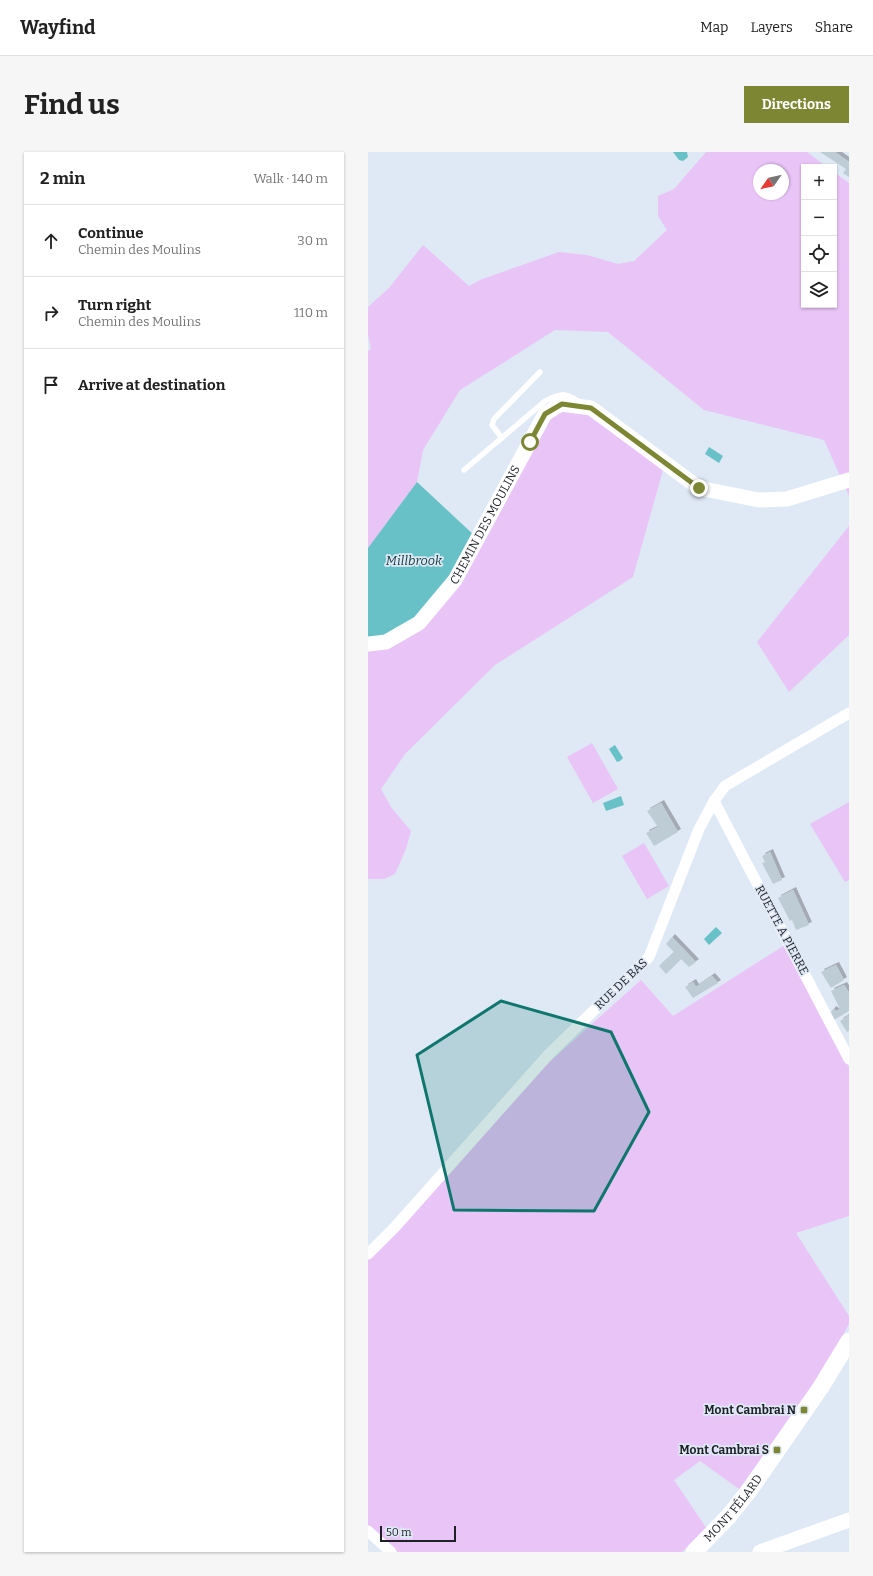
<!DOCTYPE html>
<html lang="en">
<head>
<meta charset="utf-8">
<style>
	:root { --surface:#fff; --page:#f6f6f6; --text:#222; --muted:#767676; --line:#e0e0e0; --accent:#7d8733 }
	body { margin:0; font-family:Bitter,serif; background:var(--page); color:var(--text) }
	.controls { position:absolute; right:12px; top:12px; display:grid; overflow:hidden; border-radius:0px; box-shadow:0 1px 3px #0004 }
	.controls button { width:36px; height:36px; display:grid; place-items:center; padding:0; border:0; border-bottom:1px solid var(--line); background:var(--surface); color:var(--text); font:20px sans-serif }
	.compass { position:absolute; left:385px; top:12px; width:36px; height:36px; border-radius:50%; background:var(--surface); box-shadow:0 1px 3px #0004; rotate:236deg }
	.scale { position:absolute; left:12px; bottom:10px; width:76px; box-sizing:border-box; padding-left:4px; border:2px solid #1e2126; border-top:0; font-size:11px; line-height:14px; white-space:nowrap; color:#1e2126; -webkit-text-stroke:3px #dfe8f5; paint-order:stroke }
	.stop { position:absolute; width:12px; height:12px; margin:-9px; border:3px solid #7d8733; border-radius:50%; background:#fff }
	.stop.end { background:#7d8733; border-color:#fff; box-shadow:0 1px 4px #0008 }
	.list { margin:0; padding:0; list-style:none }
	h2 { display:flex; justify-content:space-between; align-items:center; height:52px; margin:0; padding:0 16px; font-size:17px }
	h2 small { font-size:13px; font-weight:400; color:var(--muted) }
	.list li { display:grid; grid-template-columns:26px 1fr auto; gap:12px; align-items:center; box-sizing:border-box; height:72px; padding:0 16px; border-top:1px solid var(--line) }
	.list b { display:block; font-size:15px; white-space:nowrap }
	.list p { margin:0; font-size:13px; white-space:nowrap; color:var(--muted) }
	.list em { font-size:13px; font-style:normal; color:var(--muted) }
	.icon { flex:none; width:22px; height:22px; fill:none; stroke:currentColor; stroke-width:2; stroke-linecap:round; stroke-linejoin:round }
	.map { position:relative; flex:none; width:481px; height:1400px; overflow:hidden; border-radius:0px }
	header { display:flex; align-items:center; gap:24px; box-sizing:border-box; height:56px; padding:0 20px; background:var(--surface); border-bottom:1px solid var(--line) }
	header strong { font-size:19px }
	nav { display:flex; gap:22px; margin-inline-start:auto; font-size:14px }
	.intro { display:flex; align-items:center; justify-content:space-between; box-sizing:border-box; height:96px; padding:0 24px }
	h1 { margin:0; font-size:28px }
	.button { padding:10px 18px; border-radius:0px; background:var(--accent); color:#fff; font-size:14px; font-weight:700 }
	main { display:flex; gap:24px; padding:0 24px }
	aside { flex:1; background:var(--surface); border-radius:0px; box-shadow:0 1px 3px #0004 }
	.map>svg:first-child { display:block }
</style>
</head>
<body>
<header>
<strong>Wayfind</strong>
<nav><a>Map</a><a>Layers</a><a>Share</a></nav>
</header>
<div class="intro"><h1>Find us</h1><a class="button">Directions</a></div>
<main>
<aside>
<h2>2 min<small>Walk · 140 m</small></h2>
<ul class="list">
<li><svg class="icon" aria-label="ahead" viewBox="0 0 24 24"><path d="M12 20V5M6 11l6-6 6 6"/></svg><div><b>Continue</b><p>Chemin des Moulins</p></div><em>30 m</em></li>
<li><svg class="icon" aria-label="right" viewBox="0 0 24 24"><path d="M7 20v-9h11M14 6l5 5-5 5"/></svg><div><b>Turn right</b><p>Chemin des Moulins</p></div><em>110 m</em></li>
<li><svg class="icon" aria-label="arrive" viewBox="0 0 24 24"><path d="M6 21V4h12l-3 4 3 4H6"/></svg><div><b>Arrive at destination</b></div></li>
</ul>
</aside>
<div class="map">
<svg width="481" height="1400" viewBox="0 0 481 1400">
	<defs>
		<filter id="shadow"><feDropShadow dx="3" dy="-3" stdDeviation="0" flood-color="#0004"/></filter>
	</defs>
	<rect width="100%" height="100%" fill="#dfe8f5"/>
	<g fill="#e9c4f7" fill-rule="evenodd">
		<path d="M338 0H439L459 15H436V153H466V20L481 31V344L456 288 336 258 240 180 187 178 92 238 55 298 49 330 0 396V199L3 197 0 183V155L21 136 55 93 101 134 112 128 191 100 219 103 250 112 266 109 299 78 290 64V44L306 37ZM391 18H415V42H391Z"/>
		<polygon points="223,256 297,311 265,425 127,513 37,602 13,637 23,655 43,679 38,697 27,722 16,727 0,727 0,491 51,471 177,262"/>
		<polygon points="481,374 481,483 421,540 389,490"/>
		<polygon points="224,591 250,637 225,651 199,605"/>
		<polygon points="481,650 481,728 477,730 442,672"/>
		<polygon points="276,691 301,734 279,747 254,704"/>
		<polygon points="417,793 481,915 481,1064 428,1081 481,1164 481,1172 449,1231 371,1337 332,1309 306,1328 339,1377 314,1400 30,1400 0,1375 0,1107 177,914 273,828 305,864"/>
	</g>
	<g fill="#68c1c7">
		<polygon points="305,0 319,0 320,5 315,9 311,8"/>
		<polygon points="341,295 355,304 351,311 337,302"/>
		<polygon points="49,330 108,385 51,471 0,491 0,396"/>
		<polygon points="247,593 255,606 252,609 249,610 241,597"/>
		<polygon points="253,644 256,653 238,659 235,651"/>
		<polygon points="348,775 354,781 341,793 336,787"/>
	</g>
	<g fill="#becdd5" filter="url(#shadow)">
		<polygon points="452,0 467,0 481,10 481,25 475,21 478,17"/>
		<polygon points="293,651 310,680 286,694 278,681 290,675 279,659"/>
		<polygon points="402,700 414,728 405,732 394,711 397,710 394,704"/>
		<polygon points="425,738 441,773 428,778 424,768 422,769 410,746"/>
		<polygon points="304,785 328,810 321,815 313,807 298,822 291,814 306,800 298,792"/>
		<polygon points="468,813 476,828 463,836 453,820"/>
		<polygon points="344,824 350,831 325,846 317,835 325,830 328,835"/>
		<polygon points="476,833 481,841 481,859 466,868 461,863 465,857 468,859 472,857 463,839"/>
		<polygon points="481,863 481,879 479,880 472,869"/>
	</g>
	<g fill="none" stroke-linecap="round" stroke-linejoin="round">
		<g stroke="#fff" stroke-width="5.5">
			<polyline points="134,286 124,273 126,267 172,220"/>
			<path d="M96 318 177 249C194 241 196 240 212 250"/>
		</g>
		<g stroke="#fff" stroke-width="11">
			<polyline points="346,649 481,907"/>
			<polyline points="0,1102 27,1075 181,902 281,805 331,677 346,649 357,634 481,561"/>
			<polyline points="0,1379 23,1400"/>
		</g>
		<g stroke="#fff" stroke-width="15">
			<path id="s1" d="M0 492 18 490 51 471 87 428 177 262 193 252 223 256 331 336 391 348 419 347 481 328"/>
			<polyline points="392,1400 481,1368"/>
		</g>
		<path stroke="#fff" stroke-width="17" id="s2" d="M326 1400 361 1364 383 1336 453 1235 481 1189"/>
	</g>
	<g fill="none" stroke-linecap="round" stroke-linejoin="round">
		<polyline stroke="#7d8733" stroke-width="5" points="162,290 177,262 194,252 223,256 331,336"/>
	</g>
	<path fill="#0f766e" fill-opacity="0.2" stroke="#0f766e" stroke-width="3" stroke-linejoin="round" d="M133 849 243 880 281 960 226 1059 86 1058 49 903Z"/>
	<g fill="#7d8733" stroke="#dfe8f5" stroke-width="1.5">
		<rect x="432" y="1254" width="8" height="8" rx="2"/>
		<rect x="405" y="1294" width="8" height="8" rx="2"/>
	</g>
	<g text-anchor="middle" stroke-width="3.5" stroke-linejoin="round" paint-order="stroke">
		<g font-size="12" fill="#1e2126" stroke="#dfe8f5">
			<text dy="4" stroke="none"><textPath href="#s1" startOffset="175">CHEMIN DES MOULINS</textPath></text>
			<text transform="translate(414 778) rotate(62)" y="4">RUETTE A PIERRE</text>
			<text transform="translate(253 832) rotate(-44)" y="4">RUE DE BAS</text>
			<text dy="4" stroke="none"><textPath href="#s2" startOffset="59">MONT FÉLARD</textPath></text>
		</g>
		<g font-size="12" font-weight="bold" fill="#1e2126" stroke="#dfe8f5" text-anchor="end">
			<text x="428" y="1262">Mont Cambrai N</text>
			<text x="401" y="1302">Mont Cambrai S</text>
		</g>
		<g font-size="13" font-style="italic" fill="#123c3f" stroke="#dfe8f5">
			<text x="46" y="413">Millbrook</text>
		</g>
	</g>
</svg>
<div class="controls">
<button>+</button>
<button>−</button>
<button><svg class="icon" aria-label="locate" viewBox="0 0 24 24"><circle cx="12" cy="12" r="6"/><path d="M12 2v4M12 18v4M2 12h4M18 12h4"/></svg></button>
<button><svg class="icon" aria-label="layers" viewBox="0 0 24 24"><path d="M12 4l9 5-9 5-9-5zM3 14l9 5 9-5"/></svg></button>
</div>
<svg class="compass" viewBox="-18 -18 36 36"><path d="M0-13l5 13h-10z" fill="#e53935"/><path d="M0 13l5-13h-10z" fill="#767676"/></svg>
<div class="scale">50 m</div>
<div class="stop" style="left:162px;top:290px"></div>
<div class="stop end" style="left:331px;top:336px"></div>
</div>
</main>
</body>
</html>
